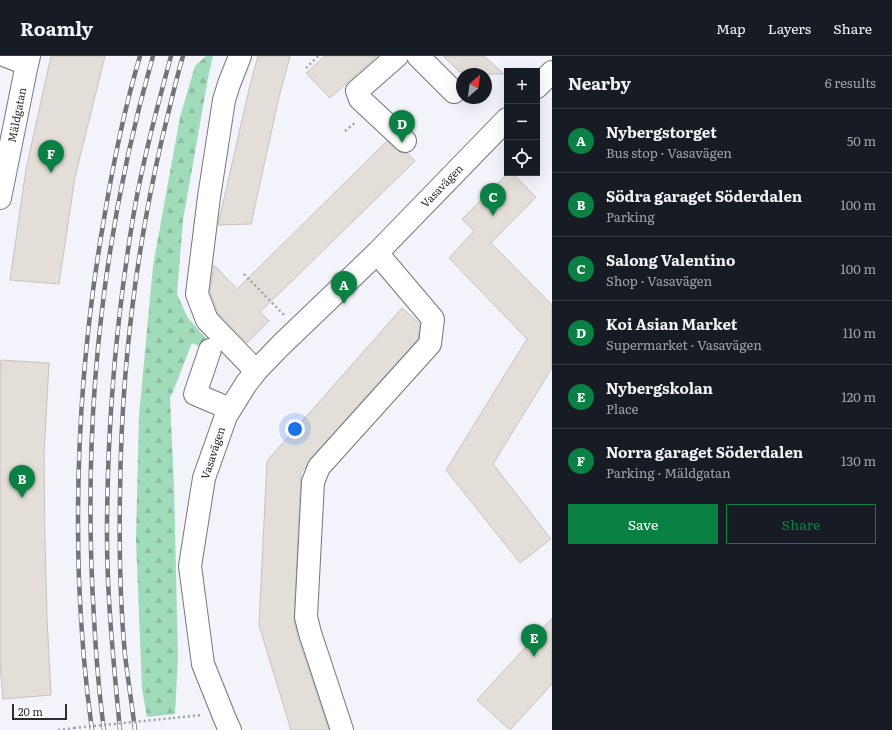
<!DOCTYPE html>
<html lang="en">
<head>
<meta charset="utf-8">
<style>
	:root { --surface:#171b24; --page:#242831; --text:#f1f3f6; --muted:#9ea1a6; --line:#363941; --accent:#0b8043 }
	body { margin:0; font-family:Literata,serif; background:var(--page); color:var(--text) }
	.controls { position:absolute; right:12px; top:12px; display:grid; overflow:hidden; border-radius:0px; box-shadow:0 4px 16px #0002 }
	.controls button { width:36px; height:36px; display:grid; place-items:center; padding:0; border:0; border-bottom:1px solid var(--line); background:var(--surface); color:var(--text); font:20px sans-serif }
	.compass { position:absolute; left:456px; top:12px; width:36px; height:36px; border-radius:50%; background:var(--surface); box-shadow:0 4px 16px #0002; rotate:28deg }
	.scale { position:absolute; left:12px; bottom:10px; width:55px; box-sizing:border-box; padding-left:4px; border:2px solid #2e2e31; border-top:0; font-size:11px; line-height:14px; white-space:nowrap; color:#2e2e31; -webkit-text-stroke:3px #fff; paint-order:stroke }
	.you { position:absolute; left:295px; top:373px; width:14px; height:14px; margin:-10px; border:3px solid #fff; border-radius:50%; background:#1a73e8; box-shadow:0 0 0 6px #1a73e833 }
	.badge { display:grid; place-items:center; width:26px; height:26px; border-radius:50%; background:var(--accent); color:#fff; font-size:13px; font-weight:700 }
	.pin { position:absolute; translate:-50% -33px; filter:drop-shadow(0 1px 2px #0008) }
	.pin::after { content:''; position:absolute; top:21px; width:14px; height:12px; background:inherit; clip-path:polygon(0 0,100% 0,50% 100%) }
	.list { margin:0; padding:0; list-style:none }
	h2 { display:flex; justify-content:space-between; align-items:center; height:52px; margin:0; padding:0 16px; font-size:17px }
	h2 small { font-size:13px; font-weight:400; color:var(--muted) }
	.list li { display:grid; grid-template-columns:26px 1fr auto; gap:12px; align-items:center; box-sizing:border-box; height:64px; padding:0 16px; border-top:1px solid var(--line) }
	.list b { display:block; font-size:15px; white-space:nowrap }
	.list p { margin:0; font-size:13px; white-space:nowrap; color:var(--muted) }
	.list em { font-size:13px; font-style:normal; color:var(--muted) }
	.actions { display:flex; gap:8px; padding:12px 16px }
	.actions a { flex:1; padding:9px 0; border:1px solid var(--accent); border-radius:0px; text-align:center; font-size:14px; color:var(--accent) }
	.actions .main { background:var(--accent); color:#fff }
	.icon { flex:none; width:22px; height:22px; fill:none; stroke:currentColor; stroke-width:2; stroke-linecap:round; stroke-linejoin:round }
	.map { position:relative; flex:none; width:552px; height:674px; overflow:hidden }
	header { display:flex; align-items:center; gap:24px; box-sizing:border-box; height:56px; padding:0 20px; background:var(--surface); border-bottom:1px solid var(--line) }
	header strong { font-size:19px }
	nav { display:flex; gap:22px; margin-inline-start:auto; font-size:14px }
	main { display:flex }
	aside { flex:1; background:var(--surface) }
	.map>svg:first-child { display:block }
</style>
</head>
<body>
<header>
<strong>Roamly</strong>
<nav><a>Map</a><a>Layers</a><a>Share</a></nav>
</header>
<main>
<div class="map">
<svg width="552" height="674" viewBox="0 0 552 674">
	<defs>
		<pattern id="forest-firs" width="22" height="20" patternUnits="userSpaceOnUse"><rect width="22" height="20" fill="#a0dcba"/><path d="M5 1l3.5 6h-7zM16 11l3.5 6h-7z" fill="#8abda0"/></pattern>
	</defs>
	<rect width="100%" height="100%" fill="#f3f3fb"/>
	<polygon fill="url(#forest-firs)" points="206,0 213,0 208,22 183,164 177,238 188,262 222,300 192,287 172,338 170,342 174,431 178,602 175,658 147,661 142,633 136,483 139,360 153,210 180,61 195,10"/>
	<g fill="#e3dfd8" stroke="#c7c3bc">
		<polygon points="51,0 105,0 75,121 59,228 10,224 26,113"/>
		<polygon points="258,0 290,0 279,41 251,168 218,169 250,29"/>
		<polygon points="325,0 377,0 330,42 306,17"/>
		<polygon points="443,0 484,0 504,18 462,18"/>
		<polygon points="387,85 397,94 402,97 407,97 415,105 260,256 269,265 247,287 218,257 210,236 214,209 237,233"/>
		<polygon points="508,117 512,117 536,141 491,187 552,249 552,312 493,408 551,483 520,507 446,414 527,283 449,202 474,175 462,163"/>
		<polygon points="402,252 420,268 418,283 310,403 306,411 301,416 294,564 298,581 329,674 291,674 259,569 267,405"/>
		<polygon points="1,304 49,307 44,398 45,485 47,562 51,639 3,643 0,607 0,320"/>
		<polygon points="552,562 552,628 510,674 477,644"/>
	</g>
	<g fill="none" stroke-linecap="round" stroke-linejoin="round">
		<defs>
			<g id="minor">
				<polyline points="6,0 27,8"/>
				<polyline points="240,0 229,28 224,44 209,141 197,238 207,264 256,315"/>
				<polyline points="397,0 357,35 360,43 405,85"/>
				<polyline points="418,0 454,36"/>
				<polyline points="537,31 552,16"/>
				<polyline points="0,142 27,8 29,0"/>
				<polyline points="210,294 195,338 230,353"/>
				<polyline points="230,674 225,663 203,608 190,510 204,422 226,360 246,328 256,315 280,290 377,197 507,63"/>
				<polyline points="342,674 310,577 306,561 313,426 319,411 430,288 433,263 377,197"/>
			</g>
		</defs>
		<use href="#minor" stroke="#74747b" stroke-width="24"/>
		<g stroke="#a0a0a6" stroke-width="2.5" stroke-dasharray="2 3" stroke-linecap="butt">
			<polyline points="306,12 318,0"/>
			<polyline points="345,75 356,66"/>
			<polyline points="244,218 284,259"/>
			<polyline points="173,662 202,659"/>
			<polyline points="58,674 74,672"/>
		</g>
		<use href="#minor" stroke="#fff" stroke-width="22"/>
		<defs>
			<g id="rail">
				<path d="M92 674C85 624 81 574 79 524 75 403 83 283 104 163 113 108 124 54 140 0"/>
				<path d="M104 674C99 637 96 599 94 562 82 373 101 182 153 0"/>
				<path d="M120 674C114 610 107 544 107 480 107 371 116 263 134 156 143 104 157 52 171 0"/>
				<path d="M135 674C132 649 128 624 125 599 120 546 119 492 120 439 121 319 135 200 162 83 169 55 175 27 183 0"/>
			</g>
		</defs>
		<use href="#rail" stroke="#737378" stroke-width="4.5"/>
		<use href="#rail" stroke="#fff" stroke-width="3" stroke-dasharray="9" stroke-linecap="butt"/>
		<polyline stroke="#a0a0a6" stroke-width="2.5" stroke-dasharray="2 3" stroke-linecap="butt" points="74,672 173,662"/>
	</g>
	<g text-anchor="middle" stroke-width="3" stroke-linejoin="round" paint-order="stroke">
		<g font-size="11" fill="#2e2e31" stroke="#fff">
			<text transform="translate(17 59) rotate(-79)" y="4">Mäldgatan</text>
			<text transform="translate(442 130) rotate(-46)" y="4">Vasavägen</text>
			<text transform="translate(213 397) rotate(-72)" y="4">Vasavägen</text>
		</g>
	</g>
</svg>
<div class="controls">
<button>+</button>
<button>−</button>
<button><svg class="icon" aria-label="locate" viewBox="0 0 24 24"><circle cx="12" cy="12" r="6"/><path d="M12 2v4M12 18v4M2 12h4M18 12h4"/></svg></button>
</div>
<svg class="compass" viewBox="-18 -18 36 36"><path d="M0-13l5 13h-10z" fill="#e53935"/><path d="M0 13l5-13h-10z" fill="#9ea1a6"/></svg>
<div class="scale">20 m</div>
<div class="you"></div>
<div class="pin badge" style="left:344px;top:248px">A</div>
<div class="pin badge" style="left:22px;top:442px">B</div>
<div class="pin badge" style="left:493px;top:160px">C</div>
<div class="pin badge" style="left:402px;top:87px">D</div>
<div class="pin badge" style="left:534px;top:601px">E</div>
<div class="pin badge" style="left:51px;top:117px">F</div>
</div>
<aside>
<h2>Nearby<small>6 results</small></h2>
<ul class="list">
<li><span class="badge">A</span><div><b>Nybergstorget</b><p>Bus stop · Vasavägen</p></div><em>50 m</em></li>
<li><span class="badge">B</span><div><b>Södra garaget Söderdalen</b><p>Parking</p></div><em>100 m</em></li>
<li><span class="badge">C</span><div><b>Salong Valentino</b><p>Shop · Vasavägen</p></div><em>100 m</em></li>
<li><span class="badge">D</span><div><b>Koi Asian Market</b><p>Supermarket · Vasavägen</p></div><em>110 m</em></li>
<li><span class="badge">E</span><div><b>Nybergskolan</b><p>Place</p></div><em>120 m</em></li>
<li><span class="badge">F</span><div><b>Norra garaget Söderdalen</b><p>Parking · Mäldgatan</p></div><em>130 m</em></li>
</ul>
<div class="actions"><a class="main">Save</a><a>Share</a></div>
</aside>
</main>
</body>
</html>
